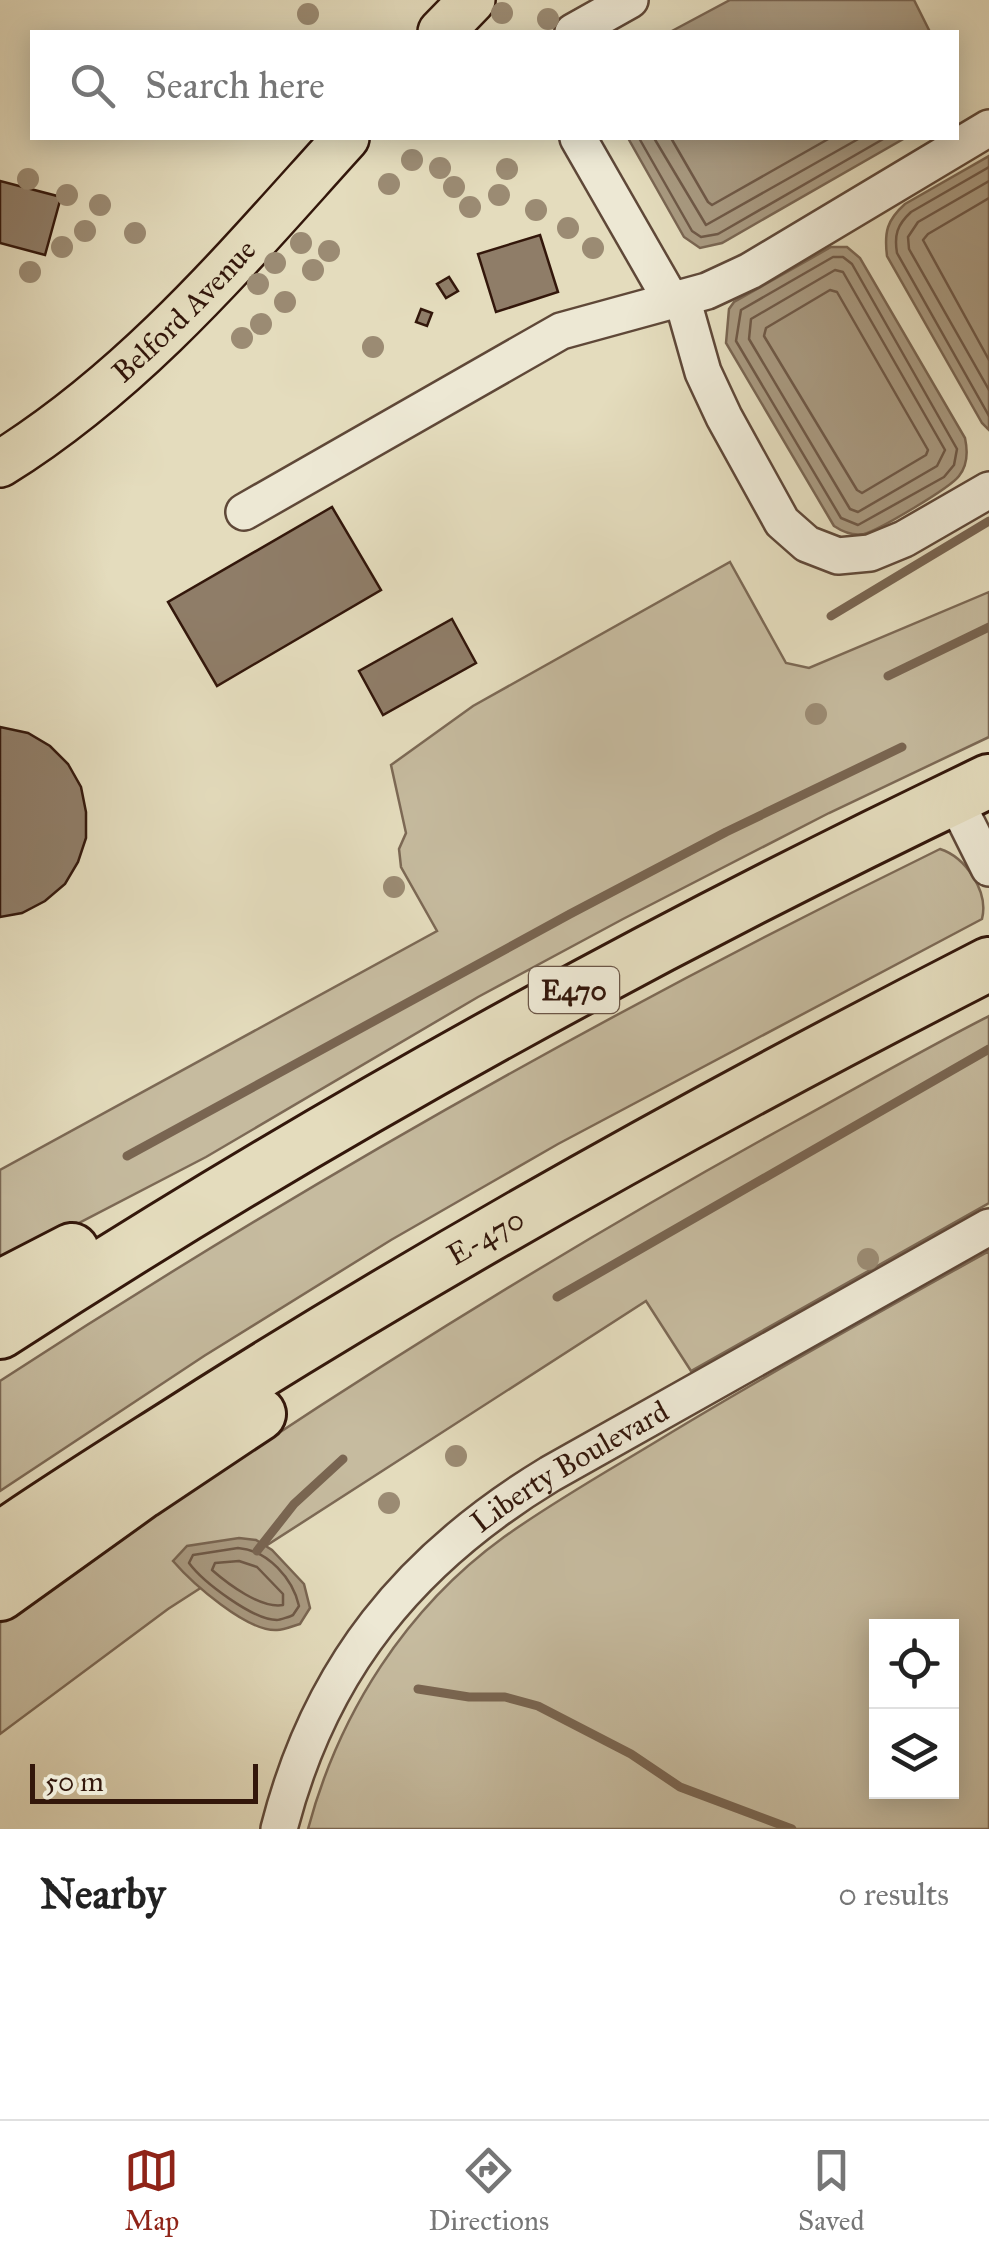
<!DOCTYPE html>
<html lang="en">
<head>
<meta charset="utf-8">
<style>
	:root { --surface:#fff; --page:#f2f2f2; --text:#222; --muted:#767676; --line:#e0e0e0; --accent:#8f2418 }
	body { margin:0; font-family:"IM FELL Great Primer",serif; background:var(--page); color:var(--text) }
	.controls { position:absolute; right:30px; bottom:30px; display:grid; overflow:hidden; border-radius:0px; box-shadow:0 5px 25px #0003 }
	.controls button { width:90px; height:90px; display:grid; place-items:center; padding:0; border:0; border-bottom:2px solid var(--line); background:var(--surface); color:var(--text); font:50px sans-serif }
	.scale { position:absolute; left:30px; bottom:25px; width:228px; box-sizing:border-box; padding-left:10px; border:5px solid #33170b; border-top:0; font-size:28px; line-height:35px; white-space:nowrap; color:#33170b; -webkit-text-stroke:8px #ede8d4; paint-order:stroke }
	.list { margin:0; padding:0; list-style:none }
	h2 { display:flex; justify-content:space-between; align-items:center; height:130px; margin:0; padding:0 40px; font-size:42px }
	h2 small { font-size:32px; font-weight:400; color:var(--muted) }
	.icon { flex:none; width:55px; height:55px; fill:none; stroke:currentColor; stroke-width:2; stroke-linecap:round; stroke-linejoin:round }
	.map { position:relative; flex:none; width:989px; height:1829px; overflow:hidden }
	.search { position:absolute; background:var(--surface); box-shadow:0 5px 25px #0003; left:30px; right:30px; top:30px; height:110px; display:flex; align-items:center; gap:25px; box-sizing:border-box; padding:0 35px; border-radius:0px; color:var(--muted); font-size:38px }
	.sheet { height:290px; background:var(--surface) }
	nav { display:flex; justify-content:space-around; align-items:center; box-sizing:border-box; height:140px; border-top:2px solid var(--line); background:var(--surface); font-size:28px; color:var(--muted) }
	nav a { display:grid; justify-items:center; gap:5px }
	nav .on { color:var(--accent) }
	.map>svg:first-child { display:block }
</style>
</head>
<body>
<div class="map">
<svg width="989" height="1829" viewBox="0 0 989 1829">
	<rect width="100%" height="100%" fill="#e4dcbd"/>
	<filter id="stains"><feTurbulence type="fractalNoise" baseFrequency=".002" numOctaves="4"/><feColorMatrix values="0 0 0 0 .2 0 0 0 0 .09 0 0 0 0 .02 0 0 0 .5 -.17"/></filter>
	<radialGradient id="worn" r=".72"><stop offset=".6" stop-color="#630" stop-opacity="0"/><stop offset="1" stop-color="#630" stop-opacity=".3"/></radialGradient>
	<g fill="#c6bb9f" stroke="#7c6955" stroke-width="2.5" fill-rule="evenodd">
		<polygon points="730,562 786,663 809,668 989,592 989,737 829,813 623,919 478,997 206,1157 0,1264 0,1170 437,931 401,867 399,849 406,833 391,765 473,706"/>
		<path d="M940 849C965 857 989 891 982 919L558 1144 391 1240 204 1356 0 1491V1381C302 1184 617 1007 940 849Z"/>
		<path d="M989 1016V1203L691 1371 646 1301 168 1609 0 1734V1623L17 1611C268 1434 526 1269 796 1121 860 1086 924 1049 989 1016Z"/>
		<path d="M989 1251V1829H308C339 1713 406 1608 504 1537 557 1499 615 1467 672 1432 776 1369 883 1310 989 1251ZM876 1626H952V1792H876Z"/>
	</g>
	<g fill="#a89980" stroke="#796551" stroke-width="2.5">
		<polygon points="730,0 914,0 930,32 670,32"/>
		<polygon points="628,138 905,138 722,243 700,248 684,237"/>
		<path d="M989 156V430L982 423 887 256C884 232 887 220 905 204Z"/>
		<path d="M831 247H847L860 258 965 438C968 452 968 465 959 476 950 488 879 530 864 534 853 536 843 532 834 526L726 343 729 309 734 302Z"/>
		<path d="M239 1538 256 1540 272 1550 304 1584 310 1608 300 1624C293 1626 284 1630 277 1630 247 1632 192 1583 173 1561L187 1546Z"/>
	</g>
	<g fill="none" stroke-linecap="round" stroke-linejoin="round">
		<g stroke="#6e5846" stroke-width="2.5">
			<polyline points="639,138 692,231 701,237 718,234 885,138"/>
			<polyline points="654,138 706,225 860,138"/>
			<polyline points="671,138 708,202 712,205 830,138"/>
			<path d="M989 167 911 212C897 225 894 235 897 253L989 416"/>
			<polyline points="989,181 918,222 908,237 909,249 989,390"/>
			<polyline points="989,198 928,234 923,240 989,360"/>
			<polygon points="833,257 843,257 852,264 957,449 954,465 944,477 858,525 841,518 736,341 741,310"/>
			<polygon points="835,270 843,272 945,450 937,466 858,512 850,509 749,339 751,319"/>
			<polygon points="830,290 837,292 928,450 926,455 862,493 857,490 764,336 766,328"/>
			<path d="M238 1548C268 1550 293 1579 299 1606L293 1615C292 1616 279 1620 277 1620 253 1620 203 1582 189 1563L193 1555Z"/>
			<path d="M239 1561 257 1567 283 1594V1605C261 1609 228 1584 212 1570L215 1563Z"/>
		</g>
		<g stroke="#796551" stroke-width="9">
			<polyline points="831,616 989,521"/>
			<polyline points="888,676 989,627"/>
			<polyline points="127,1156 570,914 726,832 902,747"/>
			<polyline points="557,1297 989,1049"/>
			<polyline points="257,1551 294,1504 343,1459"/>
			<polyline points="418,1689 469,1697 505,1697 538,1706 631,1754 680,1787 792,1829"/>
		</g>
	</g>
	<g fill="#8f7d68" stroke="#33170b" stroke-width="2.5">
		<polygon points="0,181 61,197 45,255 0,243"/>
		<polygon points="540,235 558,292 496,312 478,254"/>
		<polygon points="449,277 458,291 446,298 437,284"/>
		<polygon points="421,309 432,313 427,326 416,322"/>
		<polygon points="332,507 381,590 217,686 168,602"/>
		<polygon points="452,619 476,663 383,715 359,671"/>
		<polygon points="0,727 28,733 50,746 68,764 81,787 86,812 86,838 78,862 65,884 45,901 22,913 0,917"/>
	</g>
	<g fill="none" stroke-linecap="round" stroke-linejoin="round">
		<defs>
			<g id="minor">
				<polyline points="573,32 630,0"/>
				<polyline points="578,138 671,300"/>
				<polyline points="682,298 703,372 724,417 782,522 807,544 838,556 870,553 904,539 989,490"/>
				<polyline points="244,512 561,331 707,291 750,271 989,128"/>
				<polyline points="954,798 989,868"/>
				<path id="s1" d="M279 1829C320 1668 410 1559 550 1474L989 1227"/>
			</g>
			<g id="major">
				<polyline points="441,32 472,0"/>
				<path id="s2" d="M0 464C137 379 239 256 346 138"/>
			</g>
			<g id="highway">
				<polyline points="0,1287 72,1250"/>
				<path d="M0 1332C317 1126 648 944 989 781"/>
				<path id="s3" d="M0 1539C68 1492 140 1448 210 1403 462 1244 723 1100 989 964"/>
				<polyline points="0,1594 142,1492 259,1414"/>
			</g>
		</defs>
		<use href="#minor" stroke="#5f4838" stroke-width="40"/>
		<use href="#major" stroke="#33170b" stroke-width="50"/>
		<use href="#highway" stroke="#33170b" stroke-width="58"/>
		<use href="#minor" stroke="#ede8d4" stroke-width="35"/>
		<use href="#major" stroke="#e4dcbd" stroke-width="45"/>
		<use href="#highway" stroke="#e4dcbd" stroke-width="52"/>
	</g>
	<g fill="#9b8b73">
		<circle cx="502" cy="13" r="11"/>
		<circle cx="308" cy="14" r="11"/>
		<circle cx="548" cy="19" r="11"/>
		<circle cx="412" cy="160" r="11"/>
		<circle cx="440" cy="168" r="11"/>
		<circle cx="507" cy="169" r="11"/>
		<circle cx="28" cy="179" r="11"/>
		<circle cx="389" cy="184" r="11"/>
		<circle cx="454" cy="187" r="11"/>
		<circle cx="67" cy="195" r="11"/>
		<circle cx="499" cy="195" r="11"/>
		<circle cx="100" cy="205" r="11"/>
		<circle cx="470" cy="207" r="11"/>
		<circle cx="536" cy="210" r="11"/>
		<circle cx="568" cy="228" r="11"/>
		<circle cx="85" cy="231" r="11"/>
		<circle cx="135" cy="233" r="11"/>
		<circle cx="301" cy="243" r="11"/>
		<circle cx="62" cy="247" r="11"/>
		<circle cx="593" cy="248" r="11"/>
		<circle cx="329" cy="251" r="11"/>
		<circle cx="275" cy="263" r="11"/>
		<circle cx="313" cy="270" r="11"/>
		<circle cx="30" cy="272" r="11"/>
		<circle cx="258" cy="284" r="11"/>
		<circle cx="285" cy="302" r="11"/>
		<circle cx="261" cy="324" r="11"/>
		<circle cx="242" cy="338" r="11"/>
		<circle cx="373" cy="347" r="11"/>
		<circle cx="816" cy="714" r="11"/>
		<circle cx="394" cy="887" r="11"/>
		<circle cx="868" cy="1259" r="11"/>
		<circle cx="456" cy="1456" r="11"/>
		<circle cx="389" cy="1503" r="11"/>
	</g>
	<g text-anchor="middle" stroke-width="10" stroke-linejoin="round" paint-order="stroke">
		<rect fill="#ede8d4" stroke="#6b5647" stroke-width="2.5" x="529" y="967" width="90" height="46" rx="8"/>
		<g font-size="28" font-weight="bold" fill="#33170b">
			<text x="574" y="1000">E470</text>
		</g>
		<g font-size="30" fill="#33170b" stroke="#ede8d4">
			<text dy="10" stroke="none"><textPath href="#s2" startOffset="240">Belford Avenue</textPath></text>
			<text dy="10" stroke="none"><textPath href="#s3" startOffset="572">E-470</textPath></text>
			<text dy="10" stroke="none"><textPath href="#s1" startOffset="480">Liberty Boulevard</textPath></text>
		</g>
	</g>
	<rect width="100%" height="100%" filter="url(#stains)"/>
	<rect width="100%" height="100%" fill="url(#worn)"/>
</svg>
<div class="controls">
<button><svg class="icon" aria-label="locate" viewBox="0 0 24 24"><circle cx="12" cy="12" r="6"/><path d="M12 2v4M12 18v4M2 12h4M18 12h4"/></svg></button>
<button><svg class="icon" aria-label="layers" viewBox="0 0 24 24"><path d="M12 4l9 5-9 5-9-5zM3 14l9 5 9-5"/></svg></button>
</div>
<div class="scale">50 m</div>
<div class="search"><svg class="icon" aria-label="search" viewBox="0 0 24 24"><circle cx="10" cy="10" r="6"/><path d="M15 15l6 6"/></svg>Search here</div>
</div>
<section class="sheet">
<h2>Nearby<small>0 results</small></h2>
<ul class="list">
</ul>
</section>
<nav>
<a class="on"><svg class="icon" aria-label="map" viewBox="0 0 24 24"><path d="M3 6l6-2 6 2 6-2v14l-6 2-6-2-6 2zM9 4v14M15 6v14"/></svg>Map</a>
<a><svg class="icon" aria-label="directions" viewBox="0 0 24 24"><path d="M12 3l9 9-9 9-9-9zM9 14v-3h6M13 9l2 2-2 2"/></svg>Directions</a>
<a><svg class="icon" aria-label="saved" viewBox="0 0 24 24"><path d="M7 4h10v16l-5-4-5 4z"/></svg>Saved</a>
</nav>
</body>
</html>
